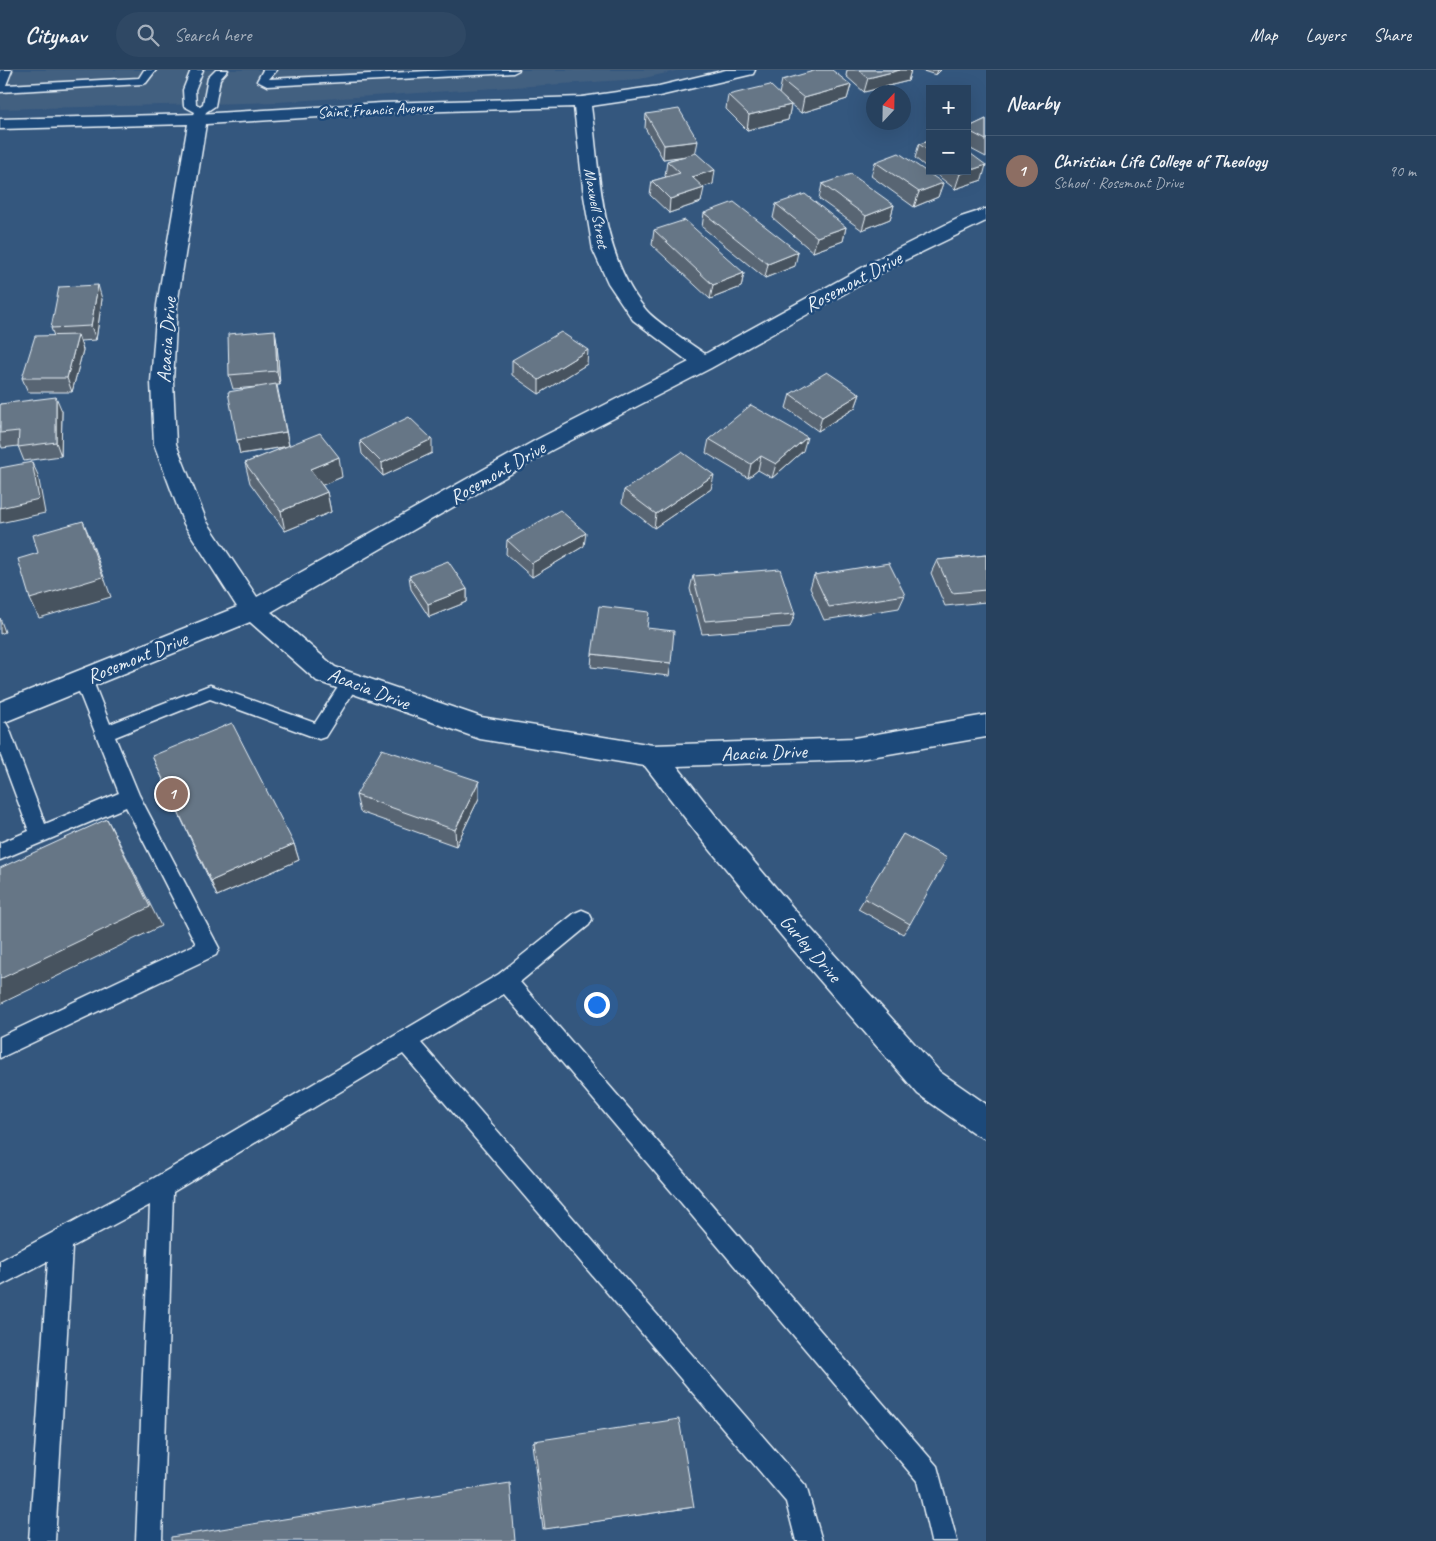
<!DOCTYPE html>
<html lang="en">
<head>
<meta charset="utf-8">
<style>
	:root { --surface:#27415e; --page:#2f4864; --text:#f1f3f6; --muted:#a4afbc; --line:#435a73; --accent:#e69b98 }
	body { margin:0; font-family:Caveat,sans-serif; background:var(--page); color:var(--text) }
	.controls { position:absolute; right:15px; top:15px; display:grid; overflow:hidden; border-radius:0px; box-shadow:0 5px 20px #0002 }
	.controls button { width:45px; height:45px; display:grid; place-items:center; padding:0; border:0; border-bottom:1px solid var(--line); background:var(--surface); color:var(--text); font:25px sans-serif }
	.compass { position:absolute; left:866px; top:15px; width:45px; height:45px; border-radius:50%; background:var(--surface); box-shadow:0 5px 20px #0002; rotate:22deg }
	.you { position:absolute; left:596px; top:934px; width:18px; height:18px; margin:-12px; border:4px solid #fff; border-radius:50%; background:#1a73e8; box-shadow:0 0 0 8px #1a73e833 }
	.badge { display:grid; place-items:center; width:32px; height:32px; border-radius:50%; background:var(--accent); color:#fff; font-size:16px; font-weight:700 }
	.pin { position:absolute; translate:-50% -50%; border:2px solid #fff; box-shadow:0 1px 5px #0006 }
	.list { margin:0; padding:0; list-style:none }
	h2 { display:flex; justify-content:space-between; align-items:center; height:65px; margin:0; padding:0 20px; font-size:21px }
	h2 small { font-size:16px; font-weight:400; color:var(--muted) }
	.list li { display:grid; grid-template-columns:32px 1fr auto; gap:15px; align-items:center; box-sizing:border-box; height:70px; padding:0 20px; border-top:1px solid var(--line) }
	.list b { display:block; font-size:19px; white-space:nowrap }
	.list p { margin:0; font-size:16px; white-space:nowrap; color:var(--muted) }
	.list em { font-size:16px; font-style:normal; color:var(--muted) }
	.icon { flex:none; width:28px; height:28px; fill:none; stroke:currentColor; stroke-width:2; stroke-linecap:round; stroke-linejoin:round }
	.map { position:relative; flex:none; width:986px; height:1471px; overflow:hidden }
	header { display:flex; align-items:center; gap:30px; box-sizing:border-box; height:70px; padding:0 25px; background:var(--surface); border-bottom:1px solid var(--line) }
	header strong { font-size:24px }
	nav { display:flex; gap:28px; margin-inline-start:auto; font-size:18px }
	.search { width:350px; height:45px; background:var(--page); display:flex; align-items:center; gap:12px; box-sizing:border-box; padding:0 18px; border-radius:28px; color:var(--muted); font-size:19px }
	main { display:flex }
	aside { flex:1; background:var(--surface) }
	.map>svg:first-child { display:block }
</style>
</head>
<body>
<header>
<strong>Citynav</strong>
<div class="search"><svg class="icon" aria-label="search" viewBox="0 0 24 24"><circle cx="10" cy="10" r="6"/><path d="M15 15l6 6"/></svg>Search here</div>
<nav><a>Map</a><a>Layers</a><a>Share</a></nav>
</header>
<main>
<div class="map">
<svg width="986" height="1471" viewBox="0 0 986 1471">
	<rect width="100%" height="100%" fill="#34577e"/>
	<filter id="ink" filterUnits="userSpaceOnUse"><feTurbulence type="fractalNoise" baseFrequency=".02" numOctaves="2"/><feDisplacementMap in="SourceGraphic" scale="10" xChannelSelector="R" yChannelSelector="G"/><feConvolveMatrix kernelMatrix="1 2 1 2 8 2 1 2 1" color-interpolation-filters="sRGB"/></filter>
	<g filter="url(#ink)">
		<polygon fill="#436080" points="0,0 680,0 640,9 277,32 0,39"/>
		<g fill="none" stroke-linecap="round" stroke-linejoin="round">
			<defs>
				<g id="service">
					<polygon points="0,0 12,0 6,15 139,8 144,0 156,0 146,13 142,14 0,22"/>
					<polygon points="191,0 203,0 195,20 196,34 200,36 203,34 208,8 216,0 228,0 220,9 215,36 206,42 202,52 198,53 192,49 195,42 184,36 183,20"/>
					<polygon points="263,0 277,0 269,9 448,0 519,0 513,3 267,16 257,11"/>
					<polygon points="83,602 89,604 92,609 110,654 210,615 315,653 344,608 350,606 356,608 359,613 325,667 319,669 210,629 115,667 139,725 219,878 216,885 0,988 0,967 196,874 126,737 0,790 0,773 29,761 0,683 0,651 6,653 9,658 45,754 119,723 74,609 77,604"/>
					<polygon points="582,840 589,843 592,849 589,855 520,912 937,1396 957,1471 931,1471 917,1411 504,924 421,973 806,1416 822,1471 796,1471 786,1432 403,984 173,1122 162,1471 136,1471 150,1135 72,1177 55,1471 29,1471 48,1191 0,1216 0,1191 154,1108 499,904 575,843"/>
				</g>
				<path id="minor" d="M726 0H755L753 4 659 26 591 36C600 104 600 185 646 240 657 253 690 273 705 284L887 184 961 147 986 139V151L901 192 711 298 552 380 271 542 335 597 481 647 653 675 854 668 986 645V667L854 690 677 696 722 754 805 852 940 1002 986 1034V1069L975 1064 918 1024 785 870 702 770 645 696 480 669 317 611 250 552 0 654V632L237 537 184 454 154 374 151 312 157 235 188 54 0 59V49L198 44 382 33 582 27 659 16ZM574 37 584 126 593 180 608 213 633 250 689 292 536 370 257 527 207 452 176 374 173 312 177 235 206 54 382 43Z"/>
			</defs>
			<use href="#service" stroke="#e8f1f8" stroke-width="3"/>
			<use href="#minor" stroke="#e8f1f8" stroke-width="3"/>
			<use href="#service" fill="#1f4a7a" fill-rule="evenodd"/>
			<use href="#minor" fill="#1f4a7a" fill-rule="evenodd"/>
		</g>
		<g fill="#586573" stroke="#e8f1f8">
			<polygon points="847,0 911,0 908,11 864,22 846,6"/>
			<polygon points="920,0 941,0 936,5"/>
			<polygon points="782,10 851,15 847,29 801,43 783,28 791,35 788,50 747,60 726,39 728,25 779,24"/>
			<polygon points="646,44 696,83 713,114 703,117 701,132 669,143 650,125 652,111 666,107 665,106 667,91 684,86 663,89 645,58"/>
			<polygon points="986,49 986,87 967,77 967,58"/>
			<polygon points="930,71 930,100 915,88 919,74"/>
			<polygon points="875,92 943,113 938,127 914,137 871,106"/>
			<polygon points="932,101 967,101 982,110 955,119"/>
			<polygon points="822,114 894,135 890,149 862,160 819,129"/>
			<polygon points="776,134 846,157 843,171 813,182 773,148"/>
			<polygon points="704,143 795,196 765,208 702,157"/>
			<polygon points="654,160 744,203 741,217 710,229 652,175"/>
			<polygon points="102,229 96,270 80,271 83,280 72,322 28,322 22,308 54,266 51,258"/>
			<polygon points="275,260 277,274 280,315 277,315 289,375 342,407 322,415 327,422 331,442 285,461 250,413 245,393 286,377 240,384 237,370 258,317 233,319 229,305"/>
			<polygon points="512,290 587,294 539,324 512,305"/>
			<polygon points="790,324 860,324 855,338 818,361 786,338"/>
			<polygon points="0,334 62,341 61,386 24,391 18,376 2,378 0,372"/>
			<polygon points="709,369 803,381 772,408 758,400 748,408 706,383"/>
			<polygon points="360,371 432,383 383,406 362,384"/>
			<polygon points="711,419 654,458 622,433 624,420"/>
			<polygon points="507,470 584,476 532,507 506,484"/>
			<polygon points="986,485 986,532 945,536 931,503 937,490"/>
			<polygon points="814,505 905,525 899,538 824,550 810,518"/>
			<polygon points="409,506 467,519 467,532 429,547 411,519"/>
			<polygon points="693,506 795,544 790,557 702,564 690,519"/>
			<polygon points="592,584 671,593 669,606 591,597"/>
			<polygon points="152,686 294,774 299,790 217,826"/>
			<polygon points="356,725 479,728 456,776 360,742"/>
			<polygon points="903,764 910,854 903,864 858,839"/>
			<polygon points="534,1371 694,1437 543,1459 532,1374"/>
		</g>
		<g fill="#47535e" stroke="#e8f1f8">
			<polygon points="900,0 911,0 908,11 864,22 868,8"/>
			<polygon points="938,0 941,0 936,5"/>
			<polygon points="851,15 847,29 801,43 804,28"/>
			<polygon points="791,35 788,50 747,60 749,45"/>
			<polygon points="698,71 695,85 663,89 664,75"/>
			<polygon points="986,95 982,110 955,119 960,104"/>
			<polygon points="715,100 713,114 689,121 692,107"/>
			<polygon points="943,113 938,127 914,137 919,122"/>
			<polygon points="704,118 701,132 669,143 670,129"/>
			<polygon points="894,135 890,149 862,160 866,146"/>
			<polygon points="846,157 843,171 813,182 817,167"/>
			<polygon points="798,182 795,196 765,208 768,194"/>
			<polygon points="744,203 741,217 710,229 713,215"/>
			<polygon points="98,215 102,229 96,270 91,256"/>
			<polygon points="275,260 277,274 280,315 277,301"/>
			<polygon points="78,265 83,280 72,322 67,308"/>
			<polygon points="588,280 587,294 539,324 539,310"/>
			<polygon points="860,324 855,338 818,361 822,347"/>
			<polygon points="56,327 62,341 61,386 56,372"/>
			<polygon points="286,362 289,376 240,384 237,370"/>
			<polygon points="807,367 803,381 772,408 776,394"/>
			<polygon points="432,369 432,383 383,406 382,393"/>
			<polygon points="761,386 758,400 748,408 751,394"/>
			<polygon points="339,387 342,407 313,419 310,399"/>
			<polygon points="32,392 38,405 45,443 0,453 0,438"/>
			<polygon points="714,405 711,419 654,458 656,444"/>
			<polygon points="327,422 331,442 285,461 281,441"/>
			<polygon points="83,451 91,470 111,527 39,548 30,529"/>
			<polygon points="586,463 584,476 532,507 532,493"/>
			<polygon points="467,519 467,532 429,547 428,534"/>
			<polygon points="0,548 5,562 0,564"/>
			<polygon points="479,711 479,728 456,776 455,760"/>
			<polygon points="107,749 118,770 161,856 0,934 0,909"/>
			<polygon points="294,774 299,790 217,826 211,811"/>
		</g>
		<g fill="#667686" stroke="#e8f1f8">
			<polygon points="817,0 832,0 851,15 804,28 782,10"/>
			<polygon points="859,0 900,0 868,8"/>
			<polygon points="770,15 791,35 749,45 728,25"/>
			<polygon points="679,39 698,71 664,75 646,44"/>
			<polygon points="986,49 986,70 967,60 967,58"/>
			<polygon points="930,71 930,82 919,74"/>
			<polygon points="967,81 986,95 960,104 956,101 967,101"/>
			<polygon points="696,83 715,100 692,107 704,118 670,129 652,111 680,103 667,91"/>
			<polygon points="899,83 943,113 919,122 875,92"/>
			<polygon points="851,104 894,135 866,146 822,114"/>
			<polygon points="805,124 846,157 817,167 776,134"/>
			<polygon points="734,132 798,182 768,194 704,143"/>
			<polygon points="685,150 744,203 713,215 654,160"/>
			<polygon points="98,215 91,256 51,258 59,217"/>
			<polygon points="275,260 277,301 229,305 228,264"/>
			<polygon points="561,262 588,280 539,310 512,290"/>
			<polygon points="78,265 67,308 22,308 35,266"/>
			<polygon points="827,302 860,324 822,347 790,324"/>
			<polygon points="276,314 286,362 237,370 228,322"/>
			<polygon points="56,327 56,372 18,377 19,361 0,363 0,334"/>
			<polygon points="751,335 807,367 776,394 761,386 751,394 709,369"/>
			<polygon points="409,347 432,369 382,393 360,371"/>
			<polygon points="320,363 339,387 310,399 327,422 281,441 245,393"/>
			<polygon points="682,382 714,405 656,444 624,420"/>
			<polygon points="32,392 39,429 0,438 0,398"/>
			<polygon points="560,440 586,463 532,493 507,470"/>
			<polygon points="83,451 103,507 30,529 18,489 38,483 33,465"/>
			<polygon points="986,485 986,520 952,523 937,490"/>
			<polygon points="448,491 467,519 428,534 409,506"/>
			<polygon points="889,493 905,525 829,537 814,505"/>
			<polygon points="780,499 795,544 705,551 693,506"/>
			<polygon points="599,536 649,542 647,558 674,561 671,593 592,584"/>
			<polygon points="232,653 294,774 211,811 152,686"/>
			<polygon points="382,679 479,711 455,760 356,725"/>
			<polygon points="107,749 150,837 0,909 0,798"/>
			<polygon points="903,764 947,788 910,854 864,828"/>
			<polygon points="679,1349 694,1437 545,1459 534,1371"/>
			<polygon points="510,1413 515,1471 171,1471 171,1467"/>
		</g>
	</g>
	<g text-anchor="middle" stroke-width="5" stroke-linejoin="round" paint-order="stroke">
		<g font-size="16" fill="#e8f1f8" stroke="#1f4a7a">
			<text transform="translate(375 39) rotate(-3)" y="6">Saint Francis Avenue</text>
			<text transform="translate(597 138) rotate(80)" y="6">Maxwell Street</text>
		</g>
		<g font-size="20" fill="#e8f1f8" stroke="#1f4a7a">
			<text transform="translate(853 211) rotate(-28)" y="7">Rosemont Drive</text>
			<text transform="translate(166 270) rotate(-86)" y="7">Acacia Drive</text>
			<text transform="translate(497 402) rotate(-30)" y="7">Rosemont Drive</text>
			<text transform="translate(137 587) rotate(-22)" y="7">Rosemont Drive</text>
			<text transform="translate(369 618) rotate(21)" y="7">Acacia Drive</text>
			<text transform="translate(764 682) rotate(-2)" y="7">Acacia Drive</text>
			<text transform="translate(811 878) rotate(49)" y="7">Gurley Drive</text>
		</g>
	</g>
</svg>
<div class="controls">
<button>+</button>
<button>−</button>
</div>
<svg class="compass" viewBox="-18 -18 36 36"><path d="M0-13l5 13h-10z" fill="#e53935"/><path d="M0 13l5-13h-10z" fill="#a4afbc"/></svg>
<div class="you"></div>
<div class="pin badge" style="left:172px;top:724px;background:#8d6e63">1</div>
</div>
<aside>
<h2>Nearby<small></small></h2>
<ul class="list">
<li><span class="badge" style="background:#8d6e63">1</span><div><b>Christian Life College of Theology</b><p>School · Rosemont Drive</p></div><em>90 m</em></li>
</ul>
</aside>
</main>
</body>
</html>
